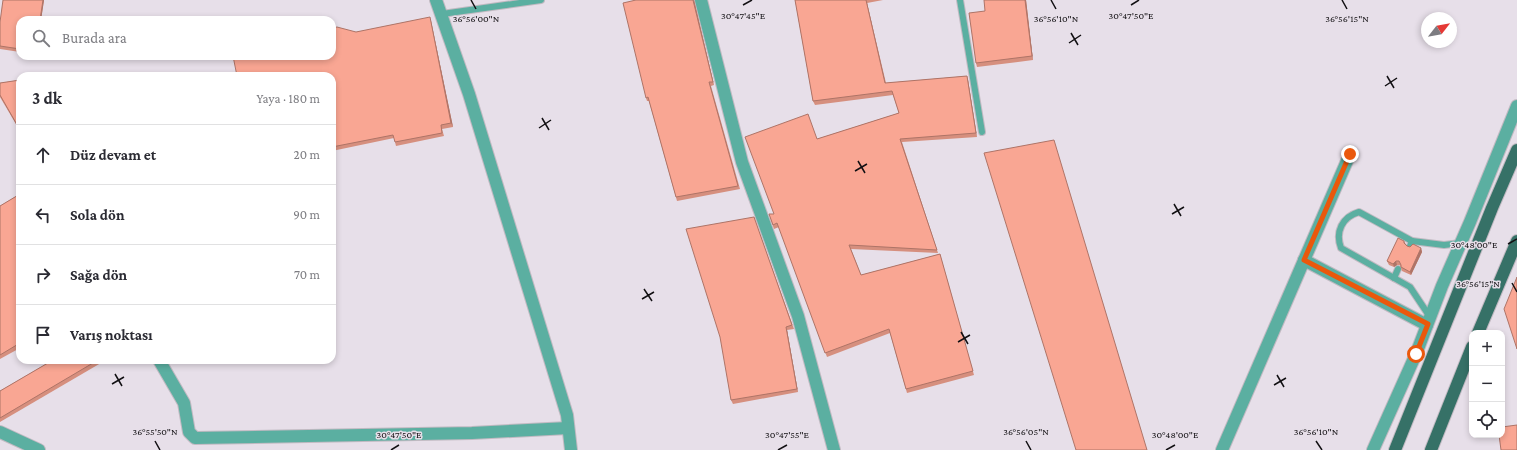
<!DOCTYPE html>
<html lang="tr">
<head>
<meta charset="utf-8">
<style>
	:root { --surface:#fff; --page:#f7f7f7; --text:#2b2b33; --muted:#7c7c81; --line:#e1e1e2 }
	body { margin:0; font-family:"Crimson Pro",serif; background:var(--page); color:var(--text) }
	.controls { position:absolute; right:12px; bottom:12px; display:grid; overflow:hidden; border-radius:8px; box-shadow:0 2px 6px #0003 }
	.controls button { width:36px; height:36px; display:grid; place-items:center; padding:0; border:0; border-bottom:1px solid var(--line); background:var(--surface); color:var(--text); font:20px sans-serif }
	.compass { position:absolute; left:1421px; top:12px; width:36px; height:36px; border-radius:50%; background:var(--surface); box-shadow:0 2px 6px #0003; rotate:59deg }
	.stop { position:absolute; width:12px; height:12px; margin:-9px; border:3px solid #ea580c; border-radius:50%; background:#fff }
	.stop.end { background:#ea580c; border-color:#fff; box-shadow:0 1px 4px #0008 }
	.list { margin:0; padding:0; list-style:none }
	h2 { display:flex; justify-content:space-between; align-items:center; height:52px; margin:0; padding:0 16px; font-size:17px }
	h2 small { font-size:13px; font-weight:400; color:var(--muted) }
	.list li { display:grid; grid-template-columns:26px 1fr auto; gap:12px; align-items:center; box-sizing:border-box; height:60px; padding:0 16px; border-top:1px solid var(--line) }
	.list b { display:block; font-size:15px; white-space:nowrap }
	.list em { font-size:13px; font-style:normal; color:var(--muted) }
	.icon { flex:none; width:22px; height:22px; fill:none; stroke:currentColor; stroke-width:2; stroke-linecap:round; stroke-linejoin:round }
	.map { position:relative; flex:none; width:1517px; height:450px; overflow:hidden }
	.search { position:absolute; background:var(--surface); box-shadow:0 2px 6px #0003; left:16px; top:16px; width:320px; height:44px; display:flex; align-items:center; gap:10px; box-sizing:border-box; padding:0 14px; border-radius:12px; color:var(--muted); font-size:15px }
	.panel { position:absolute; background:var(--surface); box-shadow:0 2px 6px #0003; left:16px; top:72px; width:320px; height:292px; border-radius:12px }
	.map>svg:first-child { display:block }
</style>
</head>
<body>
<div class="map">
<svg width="1517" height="450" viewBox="0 0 1517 450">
	<rect width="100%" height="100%" fill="#e7dfe9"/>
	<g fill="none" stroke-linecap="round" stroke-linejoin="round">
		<defs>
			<g id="service">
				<polyline points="960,0 982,132"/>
				<polyline points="442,14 541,0"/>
				<path d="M1412 241 1359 212C1342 217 1335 232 1341 248L1410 287 1430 317"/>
				<polyline points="1410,246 1412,241 1444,245 1461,243"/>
				<polyline points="1394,278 1398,269"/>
			</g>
			<g id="minor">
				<polyline points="436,0 469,94 567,415 571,450"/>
				<polyline points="701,0 742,162 798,316 834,450"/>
				<polyline points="1304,260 1427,325"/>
				<polyline points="159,360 184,403 189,432 195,438 472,433 568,428"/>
				<polyline points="0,432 39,450"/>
				<polyline points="1222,450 1350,154"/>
			</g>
			<polyline id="tertiary" points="1373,450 1416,354 1442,286 1470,222 1517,106"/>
			<g id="primary">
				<polyline points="1478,333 1517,241"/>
				<polyline points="1395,450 1492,208 1517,150"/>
				<polyline points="1431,450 1472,347"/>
			</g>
		</defs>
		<use href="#service" stroke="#c1bac2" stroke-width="8"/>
		<use href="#minor" stroke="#c1bac2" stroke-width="14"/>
		<use href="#tertiary" stroke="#c1bac2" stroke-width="14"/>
		<use href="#primary" stroke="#c1bac2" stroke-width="14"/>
		<use href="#service" stroke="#5bafa1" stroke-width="6"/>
		<use href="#minor" stroke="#5bafa1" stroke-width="12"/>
		<use href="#tertiary" stroke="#5bafa1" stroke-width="12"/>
		<use href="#primary" stroke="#367167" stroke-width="12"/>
	</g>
	<g fill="#d68f7e">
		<polygon points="44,0 41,20 20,20 20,52 0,49 0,22"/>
		<polygon points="694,0 714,85 711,86 740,189 677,201 649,101 647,101 646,98"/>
		<polygon points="795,0 883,0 867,3 886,83 967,76 968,80 977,137 902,142 938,253 851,249 861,275 940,254 974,375 907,393 890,333 827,357 779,227 774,229 769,214 774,214 817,139 899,113 893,95 815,105 813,101"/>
		<polygon points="1026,0 1033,60 977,67 976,63 985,11"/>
		<polygon points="431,21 453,127 442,129 444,136 396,146 394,138 332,151 332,76 356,32"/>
		<polygon points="20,80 20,131 0,97 0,83"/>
		<polygon points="20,194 20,348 0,359 0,206"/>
		<polygon points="754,217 794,329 787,330 798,392 733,404 731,400"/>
		<polygon points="1404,241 1407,246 1421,248 1422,252 1411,275 1402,271 1400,265 1397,265 1394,267 1389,265 1387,261"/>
		<polygon points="53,360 106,360 0,422 0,391"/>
	</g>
	<g fill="#ae7467">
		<polygon points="43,0 44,0 41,20 40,20"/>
		<polygon points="693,0 694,0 714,85 713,82"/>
		<polygon points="866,0 867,3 886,86 885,83"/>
		<polygon points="1025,0 1026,0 1033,60 1032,56"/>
		<polygon points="430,17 431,21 453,127 451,123"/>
		<polygon points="967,76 968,80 977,137 976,133"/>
		<polygon points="1421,248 1422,252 1411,275 1410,272"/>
		<polygon points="1396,261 1397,265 1394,267 1393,264"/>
		<polygon points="786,327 787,330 798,392 797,389"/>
	</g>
	<g fill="#f9a693" stroke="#ae7467">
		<polygon points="3,0 43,0 40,20 20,20 20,49 0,46 0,22"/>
		<polygon points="636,0 693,0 713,82 709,82 738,186 676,197 648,97 646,98 623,3"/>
		<polygon points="795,0 866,0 885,83 967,76 976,133 900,139 937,250 849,245 861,275 940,254 973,371 906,389 889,329 825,353 777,223 773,225 769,214 774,214 745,137 808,114 817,139 899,113 892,91 813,101"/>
		<polygon points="984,0 1025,0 1032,56 976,63 969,13 985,11"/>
		<polygon points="430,17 451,123 441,125 442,133 395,142 393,135 332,147 332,76 237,76 233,56 332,56 332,28 337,27 356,32"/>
		<polygon points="20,80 20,130 0,95 0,83"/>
		<polygon points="1054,140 1147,450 1076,450 984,153"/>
		<polygon points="20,194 20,343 0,355 0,206"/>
		<polygon points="754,217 792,325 786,327 797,389 731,400 720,337 686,229"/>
		<polygon points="1398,238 1404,241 1404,243 1407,246 1410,247 1413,244 1421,248 1410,272 1401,267 1401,265 1399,261 1396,261 1393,264 1387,261"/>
		<polygon points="1517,277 1517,349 1504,309"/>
		<polygon points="53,360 98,360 0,418 0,391"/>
		<polygon points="1517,425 1517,450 1501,450 1499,435 1502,435 1502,427"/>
	</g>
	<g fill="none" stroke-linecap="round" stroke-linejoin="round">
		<polyline stroke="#ea580c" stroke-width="5" points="1350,154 1304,260 1428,324 1416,354"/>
	</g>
	<path fill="none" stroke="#121013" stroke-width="1.5" d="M471 0 476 9M1051 0 1056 9M1342 0 1347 9M743 5 752 0M1131 5 1139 0M1071 33 1078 45M1069 43 1081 35M1387 76 1394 88M1385 86 1397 78M542 118 549 130M539 128 551 120M858 161 865 173M855 171 867 164M1174 204 1181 216M1172 214 1184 207M1508 244 1517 239M1512 283 1517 292M644 289 652 301M642 299 654 292M961 332 968 344M958 342 970 335M115 374 122 386M1277 375 1284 387M112 384 124 377M1274 385 1286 378M155 441 160 450M1026 441 1031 450M1316 441 1322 450M391 450 399 445M778 450 787 445M1166 450 1175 445"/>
	<g font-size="10" text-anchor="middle" fill="#121013" stroke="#e7dfe9" stroke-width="3" stroke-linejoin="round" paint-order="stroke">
		<text x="1131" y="19">30°47'50"E</text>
		<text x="743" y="19">30°47'45"E</text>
		<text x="476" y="22">36°56'00"N</text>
		<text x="1056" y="22">36°56'10"N</text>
		<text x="1347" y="22">36°56'15"N</text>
		<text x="1474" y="248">30°48'00"E</text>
		<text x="1478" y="287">36°56'15"N</text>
		<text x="155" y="435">36°55'50"N</text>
		<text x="1026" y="435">36°56'05"N</text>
		<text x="1316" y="435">36°56'10"N</text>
		<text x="399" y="438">30°47'50"E</text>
		<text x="787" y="438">30°47'55"E</text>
		<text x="1175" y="438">30°48'00"E</text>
	</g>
</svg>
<div class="controls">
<button>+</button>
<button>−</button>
<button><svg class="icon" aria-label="locate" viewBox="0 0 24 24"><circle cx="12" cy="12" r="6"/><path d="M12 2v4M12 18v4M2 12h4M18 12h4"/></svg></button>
</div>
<svg class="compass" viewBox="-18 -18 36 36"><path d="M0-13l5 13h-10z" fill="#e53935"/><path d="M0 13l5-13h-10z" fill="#7c7c81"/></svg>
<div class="stop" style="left:1416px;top:354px"></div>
<div class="stop end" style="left:1350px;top:154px"></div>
<div class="search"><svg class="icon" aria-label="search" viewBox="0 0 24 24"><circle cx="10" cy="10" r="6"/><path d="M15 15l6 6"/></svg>Burada ara</div>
<section class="panel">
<h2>3 dk<small>Yaya · 180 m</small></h2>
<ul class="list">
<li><svg class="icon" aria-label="ahead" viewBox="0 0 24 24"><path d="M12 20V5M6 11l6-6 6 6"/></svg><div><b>Düz devam et</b></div><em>20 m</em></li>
<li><svg class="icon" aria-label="left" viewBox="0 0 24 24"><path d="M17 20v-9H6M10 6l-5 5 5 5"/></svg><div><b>Sola dön</b></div><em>90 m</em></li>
<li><svg class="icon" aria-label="right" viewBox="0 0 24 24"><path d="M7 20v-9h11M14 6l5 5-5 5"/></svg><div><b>Sağa dön</b></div><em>70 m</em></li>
<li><svg class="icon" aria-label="arrive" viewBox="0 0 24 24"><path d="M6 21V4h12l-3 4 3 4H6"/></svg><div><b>Varış noktası</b></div></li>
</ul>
</section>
</div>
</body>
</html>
